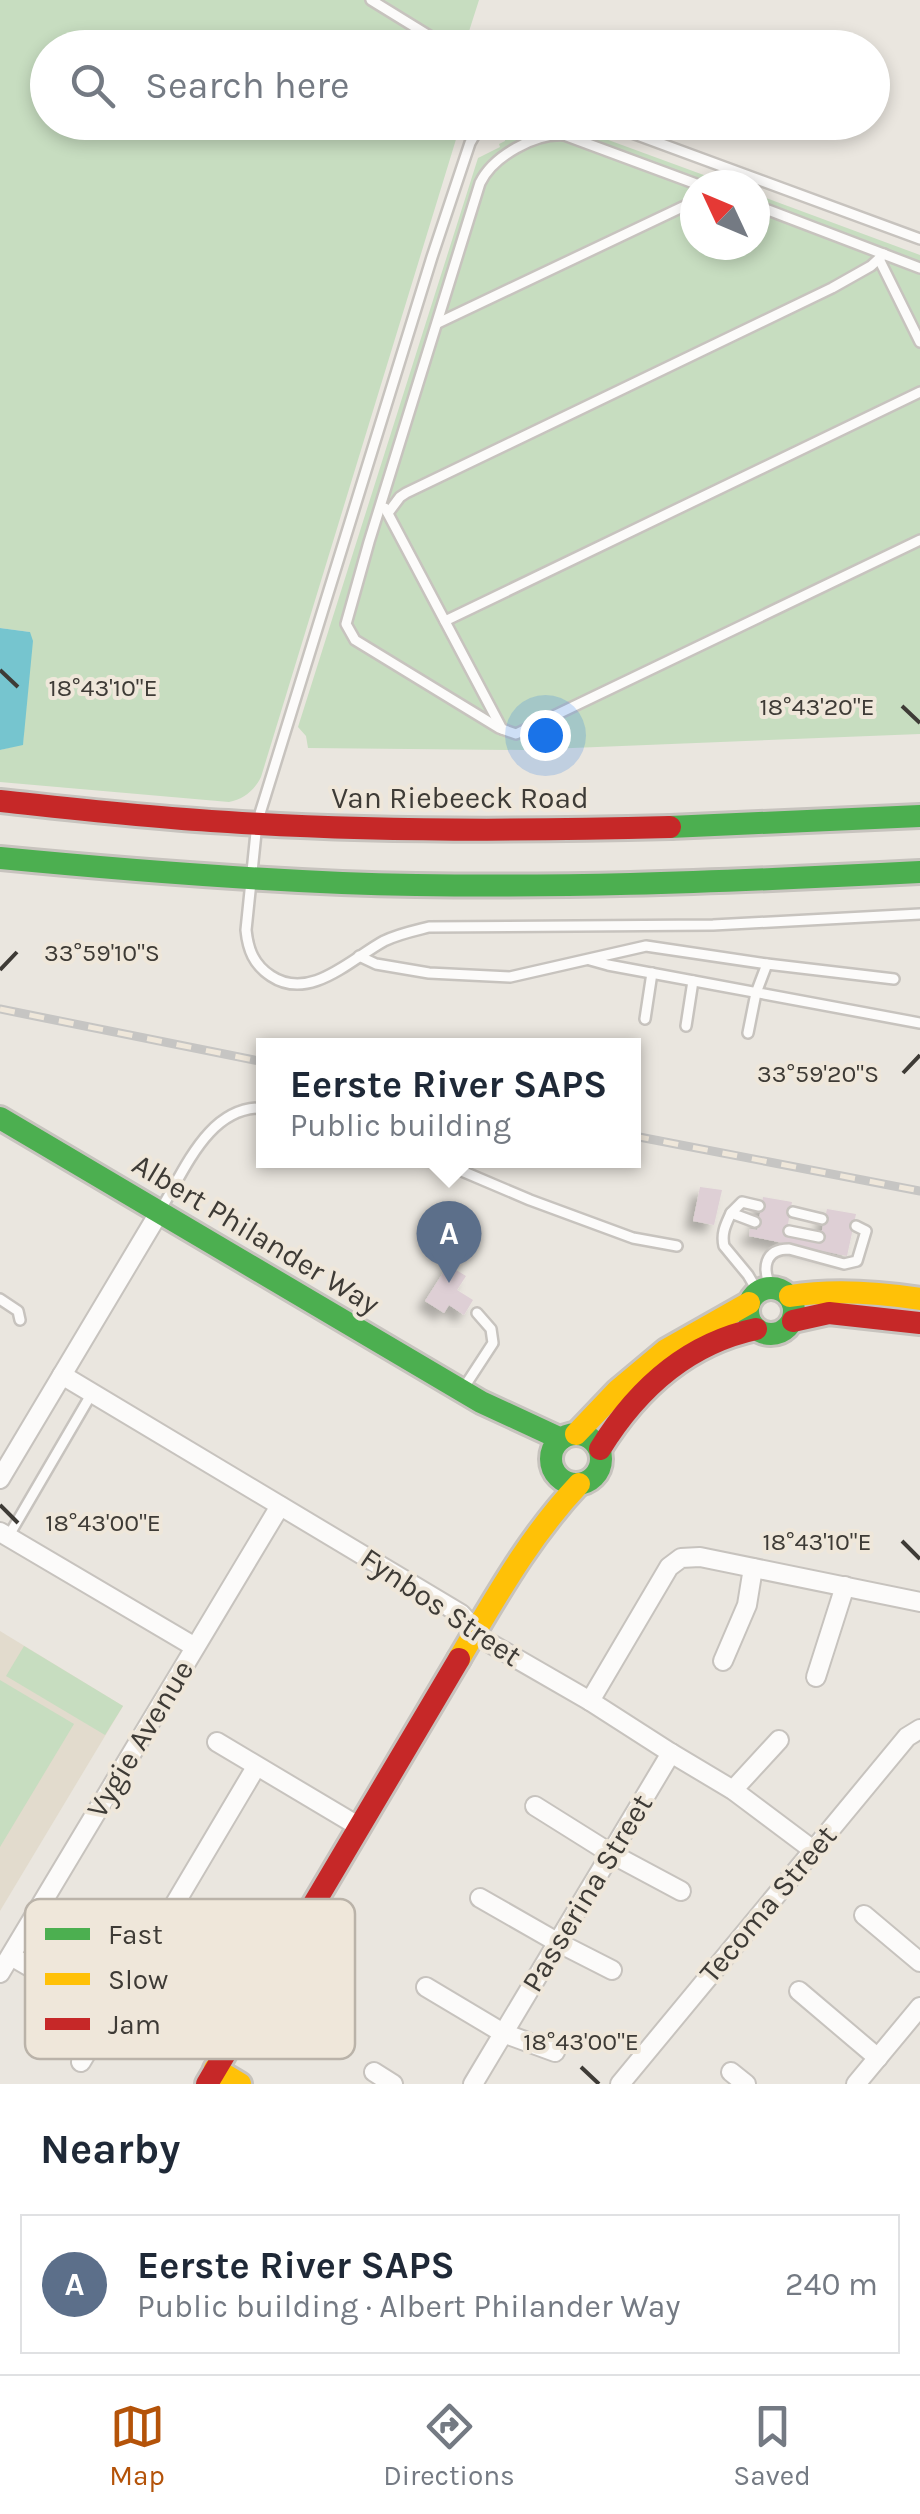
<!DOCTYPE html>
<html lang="en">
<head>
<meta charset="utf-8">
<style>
	:root { --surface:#fff; --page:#f2f2f3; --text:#1f2937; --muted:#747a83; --line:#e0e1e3; --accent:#b45309 }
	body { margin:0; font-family:Karla,sans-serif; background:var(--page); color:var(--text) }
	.compass { position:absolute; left:680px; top:170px; width:90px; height:90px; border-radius:50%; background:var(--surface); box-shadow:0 5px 15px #0003; rotate:314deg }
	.you { position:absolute; left:545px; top:735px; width:35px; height:35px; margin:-25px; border:8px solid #fff; border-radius:50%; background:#1a73e8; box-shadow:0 0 0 15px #1a73e833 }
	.badge { display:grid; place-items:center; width:65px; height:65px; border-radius:50%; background:var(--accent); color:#fff; font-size:32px; font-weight:700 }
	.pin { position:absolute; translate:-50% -82px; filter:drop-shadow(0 2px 5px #0008) }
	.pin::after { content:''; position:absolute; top:52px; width:35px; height:30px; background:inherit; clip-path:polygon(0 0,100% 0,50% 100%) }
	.popup { position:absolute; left:256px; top:1038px; width:385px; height:130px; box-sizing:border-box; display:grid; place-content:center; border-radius:0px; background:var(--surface); filter:drop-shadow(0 2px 8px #0005); font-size:32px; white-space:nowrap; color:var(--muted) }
	.popup b { font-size:38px; color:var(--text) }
	.popup::after { content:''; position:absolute; left:50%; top:100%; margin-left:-20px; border:20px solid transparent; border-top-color:var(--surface) }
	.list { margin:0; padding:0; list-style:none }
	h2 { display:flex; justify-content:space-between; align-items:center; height:130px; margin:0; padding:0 40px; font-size:42px }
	h2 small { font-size:32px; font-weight:400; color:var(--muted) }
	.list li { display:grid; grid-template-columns:65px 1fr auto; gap:30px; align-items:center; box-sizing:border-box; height:140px; margin:0 20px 20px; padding:0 20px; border:2px solid var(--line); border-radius:0px }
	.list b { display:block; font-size:38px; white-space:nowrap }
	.list p { margin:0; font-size:32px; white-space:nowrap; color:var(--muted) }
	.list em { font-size:32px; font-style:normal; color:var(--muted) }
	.icon { flex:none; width:55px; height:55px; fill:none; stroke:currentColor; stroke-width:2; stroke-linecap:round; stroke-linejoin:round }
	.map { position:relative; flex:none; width:920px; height:2084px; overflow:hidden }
	.search { position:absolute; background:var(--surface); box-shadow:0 5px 15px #0003; left:30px; right:30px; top:30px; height:110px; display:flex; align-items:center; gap:25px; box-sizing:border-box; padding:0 35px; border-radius:55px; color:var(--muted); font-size:38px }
	.sheet { height:290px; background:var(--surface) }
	nav { display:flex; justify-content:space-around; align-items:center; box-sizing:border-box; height:140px; border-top:2px solid var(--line); background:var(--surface); font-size:28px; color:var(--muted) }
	nav a { display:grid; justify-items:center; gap:5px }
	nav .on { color:var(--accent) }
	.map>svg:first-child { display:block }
</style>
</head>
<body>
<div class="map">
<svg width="920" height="2084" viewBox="0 0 920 2084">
	<defs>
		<filter id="shadow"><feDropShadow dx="-8" dy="8" stdDeviation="5" flood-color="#0004"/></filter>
	</defs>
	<rect width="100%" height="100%" fill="#eae6df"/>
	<polygon fill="#e2dbcd" points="0,1631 123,1706 0,1911"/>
	<g fill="#c7ddc0">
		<path d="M0 0H479L464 47 48 48V122L461 123 261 777C254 791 243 799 229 802L0 782V750L23 744 30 632 0 628Z"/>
		<path d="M550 123H562L731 185H695V245H755V194L920 255V734L523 750 308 748 306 736 298 727 478 158 500 147 499 144 505 141C504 131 509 128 518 125L526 130 533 127 534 129Z"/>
		<polygon points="24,1646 123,1706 105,1735 6,1676"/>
		<polygon points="0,1680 74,1724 0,1847"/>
	</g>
	<polygon fill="#76c5cf" points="0,628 30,632 33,641 23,745 0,750"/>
	<g fill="#decfd5" filter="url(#shadow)">
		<polygon points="700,1187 722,1190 714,1225 693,1221"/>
		<polygon points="763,1197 792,1202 786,1235 819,1242 827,1209 856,1214 847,1256 749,1236 750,1229 757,1230"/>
		<polygon points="448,1265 466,1276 457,1290 473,1300 464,1315 449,1305 444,1313 425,1301"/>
	</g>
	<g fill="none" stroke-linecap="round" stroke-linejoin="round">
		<defs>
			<g id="lane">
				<polyline points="371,0 449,48"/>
				<path d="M482 122 470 143 432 257 266 794 257 823 246 930C248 950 254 965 271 976 310 1002 351 959 384 941 398 934 413 931 429 927L713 925 920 914"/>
				<polyline points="602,122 920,239"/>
				<path d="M699 185 564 135C535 133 493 156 480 183L369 542 346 624 355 640 499 728 516 734 920 540"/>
				<polyline points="755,205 920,268"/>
				<polyline points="879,259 920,342"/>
				<polyline points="438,323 695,201"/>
				<polyline points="385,508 502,729"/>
				<polyline points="388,513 400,497 406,493 832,288 871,266 884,254"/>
				<polyline points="445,621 920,392"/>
				<polyline points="359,956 376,964 429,973 510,977 646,946 767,964 894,979"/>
				<polyline points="590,960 608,965 920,1023"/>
				<polyline points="645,1019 652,973"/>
				<polyline points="686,1026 693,981"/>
				<polyline points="748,1033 756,993 767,964"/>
				<polyline points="436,1160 530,1200 633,1238 677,1246"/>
				<path d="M161 1209C185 1170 209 1105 264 1108"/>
				<polyline points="793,1212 822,1219"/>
				<polyline points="731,1213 742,1202 759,1206"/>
				<path d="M755 1222 731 1213C726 1224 721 1233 724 1246L748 1275 758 1292"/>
				<polyline points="789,1231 819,1237"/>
				<path d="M771 1287C762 1269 764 1249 789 1249L844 1264 857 1261 866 1231 856 1226"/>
				<polyline points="0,1299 18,1311 20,1320"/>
				<polyline points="463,1389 493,1343 491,1329 477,1313"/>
				<polyline points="8,1537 92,1393"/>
			</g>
			<g id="street">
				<polyline points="62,1375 461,1614 486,1641 590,1701 671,1753 733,1790 813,1850"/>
				<polyline points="0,1479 160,1211"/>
				<polyline points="0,1532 195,1647"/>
				<polyline points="723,1661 747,1605 753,1568"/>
				<polyline points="816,1677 845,1586"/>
				<polyline points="590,1701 669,1567 681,1558 700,1557 920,1602"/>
				<polyline points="217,1742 358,1826"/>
				<polyline points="733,1790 779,1740"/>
				<polyline points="535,1806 610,1853 681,1891"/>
				<polyline points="480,1898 557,1942 612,1970"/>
				<polyline points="864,1915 920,1962"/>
				<polyline points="11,1956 109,2013"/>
				<polyline points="0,1973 280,1506"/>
				<polyline points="426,1987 503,2033 555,2052"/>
				<polyline points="799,1991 878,2058"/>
				<polyline points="81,2062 256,1767"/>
				<polyline points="374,2072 393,2084"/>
				<polyline points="731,2072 746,2084"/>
				<polyline points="473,2084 671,1753"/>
				<polyline points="620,2084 907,1737 920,1729"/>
				<polyline points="856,2084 920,2007"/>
			</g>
			<g id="fast">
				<polyline points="670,827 920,816"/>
				<path d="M0 858C114 869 227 878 342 883 534 890 727 882 920 872"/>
				<polyline points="0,1118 481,1402 561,1439"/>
				<circle cx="771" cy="1311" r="23"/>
				<circle cx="576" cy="1459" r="25"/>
			</g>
			<g id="slow">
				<path d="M790 1296C834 1289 876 1292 920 1299"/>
				<polyline points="576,1434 617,1391 666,1350 749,1303"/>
				<path d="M459 1659C496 1597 529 1537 579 1484"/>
				<polyline points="215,2069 240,2084"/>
			</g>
			<g id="jam">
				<path d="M0 801C76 809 152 818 228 822 375 832 523 831 670 827"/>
				<polyline points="793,1321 829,1313 920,1323"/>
				<path d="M600 1449C637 1389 686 1344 756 1329"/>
				<polyline points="207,2084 459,1659"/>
			</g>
		</defs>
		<use href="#lane" stroke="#c7c3be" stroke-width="14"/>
		<use href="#street" stroke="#c7c3be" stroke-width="22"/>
		<use href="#fast" stroke="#c7c3be" stroke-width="28"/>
		<use href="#slow" stroke="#c7c3be" stroke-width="28"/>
		<use href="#jam" stroke="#c7c3be" stroke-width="28"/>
		<use href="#lane" stroke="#fcfbfa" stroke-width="9"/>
		<use href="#street" stroke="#fcfbfa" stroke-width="18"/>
		<use href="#fast" stroke="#4caf50" stroke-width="22"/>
		<use href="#slow" stroke="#ffc107" stroke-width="22"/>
		<use href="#jam" stroke="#c62828" stroke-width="22"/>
		<defs>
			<g id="rail">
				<polyline points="0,1009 264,1062"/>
				<polyline points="634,1136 920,1191"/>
			</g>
		</defs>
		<use href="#rail" stroke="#c6c5c3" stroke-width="9"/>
		<use href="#rail" stroke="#efe7da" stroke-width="5" stroke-dasharray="15" stroke-linecap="butt"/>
	</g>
	<path fill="none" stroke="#3e3b36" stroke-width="4" d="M0 670 18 687M902 706 920 723M0 970 17 952M903 1073 920 1055M0 1505 18 1523M902 1541 920 1559M581 2067 599 2084"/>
	<g text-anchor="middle" stroke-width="8" stroke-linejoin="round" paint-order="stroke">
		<g font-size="30" fill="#3e3b36" stroke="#efe7da">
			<text x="460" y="808">Van Riebeeck Road</text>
			<text transform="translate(256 1234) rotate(31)" y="10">Albert Philander Way</text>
			<text transform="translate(441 1607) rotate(34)" y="10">Fynbos Street</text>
			<text transform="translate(140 1739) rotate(-59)" y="10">Vygie Avenue</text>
			<text transform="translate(587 1893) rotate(-59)" y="10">Passerina Street</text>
			<text transform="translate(768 1904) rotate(-50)" y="10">Tecoma Street</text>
		</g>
	</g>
	<rect x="25" y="1899" width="330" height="160" rx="15" fill="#efe7da" stroke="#bab3a9" stroke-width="2.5"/>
	<rect x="45" y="1928" width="45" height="12" fill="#4caf50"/>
	<rect x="45" y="1973" width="45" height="12" fill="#ffc107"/>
	<rect x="45" y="2018" width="45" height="12" fill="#c62828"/>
	<g font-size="28" fill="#3e3b36">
		<text x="108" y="1944">Fast</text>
		<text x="108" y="1989">Slow</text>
		<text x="108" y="2034">Jam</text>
	</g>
	<g font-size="25" text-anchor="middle" fill="#3e3b36" stroke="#efe7da" stroke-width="8" stroke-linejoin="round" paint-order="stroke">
		<text x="103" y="696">18°43'10"E</text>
		<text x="817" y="715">18°43'20"E</text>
		<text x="102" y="961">33°59'10"S</text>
		<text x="818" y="1082">33°59'20"S</text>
		<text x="103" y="1531">18°43'00"E</text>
		<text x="817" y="1550">18°43'10"E</text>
		<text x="581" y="2050">18°43'00"E</text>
	</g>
</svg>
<svg class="compass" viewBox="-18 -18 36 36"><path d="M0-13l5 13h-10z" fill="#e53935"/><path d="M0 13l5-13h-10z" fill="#747a83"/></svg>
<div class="you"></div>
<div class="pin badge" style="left:449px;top:1283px;background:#5c6f8a">A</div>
<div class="popup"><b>Eerste River SAPS</b>Public building</div>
<div class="search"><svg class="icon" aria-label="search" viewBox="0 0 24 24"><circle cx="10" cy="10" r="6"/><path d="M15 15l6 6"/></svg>Search here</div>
</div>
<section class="sheet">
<h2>Nearby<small></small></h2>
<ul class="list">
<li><span class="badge" style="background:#5c6f8a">A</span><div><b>Eerste River SAPS</b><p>Public building · Albert Philander Way</p></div><em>240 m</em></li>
</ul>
</section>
<nav>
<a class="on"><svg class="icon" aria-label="map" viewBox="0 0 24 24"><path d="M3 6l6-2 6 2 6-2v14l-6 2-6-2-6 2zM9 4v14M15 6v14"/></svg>Map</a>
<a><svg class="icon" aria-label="directions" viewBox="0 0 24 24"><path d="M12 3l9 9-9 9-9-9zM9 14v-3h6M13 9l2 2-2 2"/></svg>Directions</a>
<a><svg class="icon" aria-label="saved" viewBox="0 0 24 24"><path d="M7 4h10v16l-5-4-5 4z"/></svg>Saved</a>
</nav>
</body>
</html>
